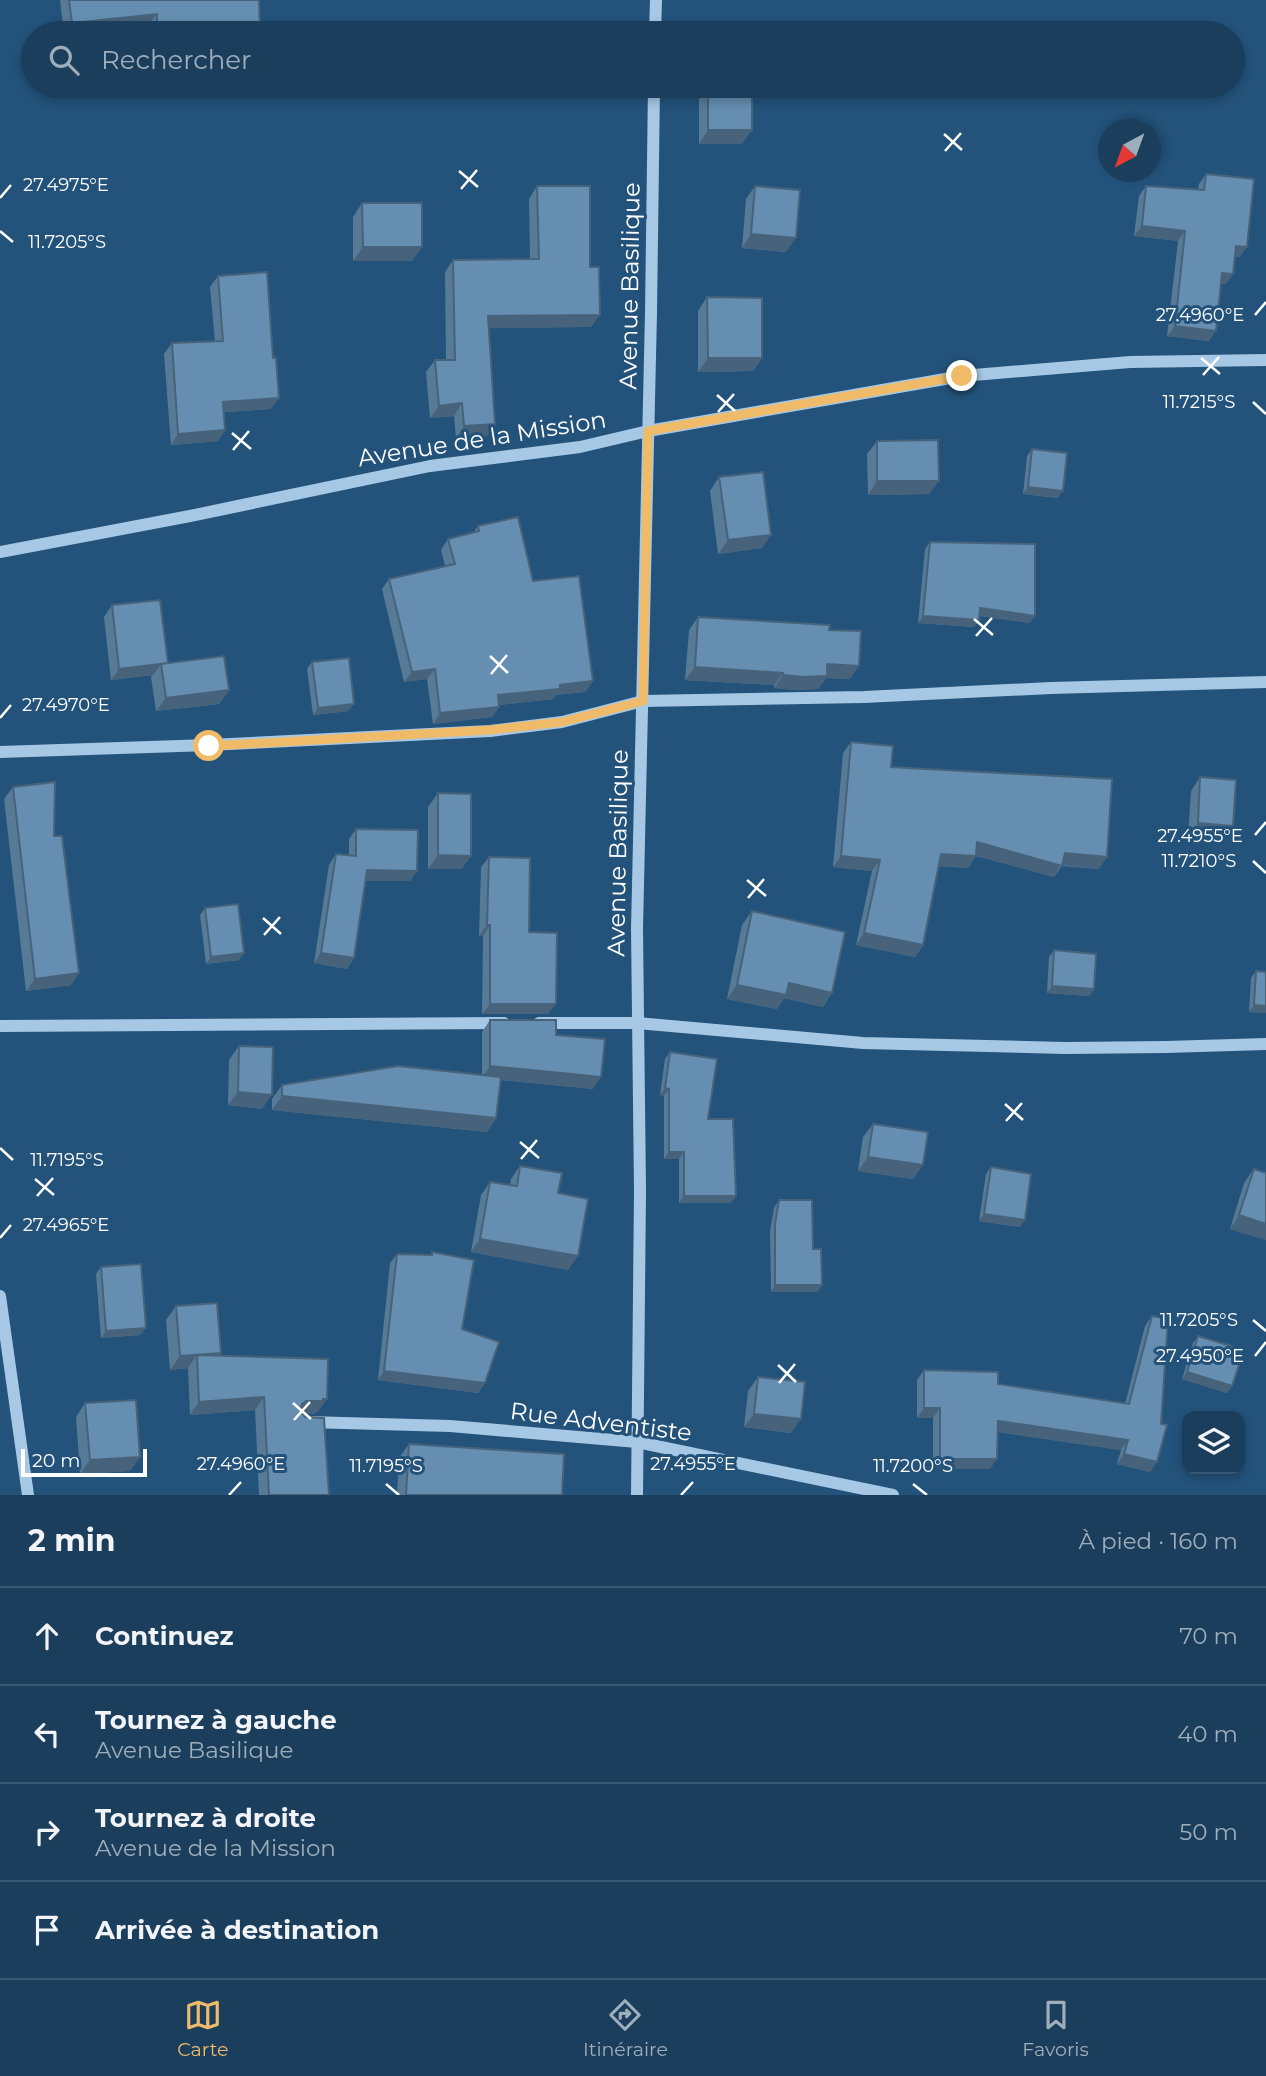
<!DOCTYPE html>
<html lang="fr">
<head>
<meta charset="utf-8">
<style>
	:root { --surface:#1a3e5c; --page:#274965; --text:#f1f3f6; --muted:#9faebb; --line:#385772; --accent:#efbb69 }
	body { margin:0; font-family:Montserrat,sans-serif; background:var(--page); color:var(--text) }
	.controls { position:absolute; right:21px; bottom:21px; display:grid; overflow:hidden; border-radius:14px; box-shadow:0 4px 10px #0003 }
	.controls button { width:63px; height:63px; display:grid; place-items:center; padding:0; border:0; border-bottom:2px solid var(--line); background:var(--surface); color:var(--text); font:35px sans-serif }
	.compass { position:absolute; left:1098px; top:119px; width:63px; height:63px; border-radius:50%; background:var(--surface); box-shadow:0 4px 10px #0003; rotate:221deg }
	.scale { position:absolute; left:21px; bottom:18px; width:126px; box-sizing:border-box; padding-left:7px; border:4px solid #fff; border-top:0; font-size:19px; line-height:24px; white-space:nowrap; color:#fff; -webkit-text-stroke:5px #23527a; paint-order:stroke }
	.stop { position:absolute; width:21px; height:21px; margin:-16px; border:5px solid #efbb69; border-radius:50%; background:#fff }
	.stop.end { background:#efbb69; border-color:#fff; box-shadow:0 2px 7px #0008 }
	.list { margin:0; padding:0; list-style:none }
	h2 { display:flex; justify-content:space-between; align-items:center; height:91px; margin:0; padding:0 28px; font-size:30px }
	h2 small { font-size:23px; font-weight:400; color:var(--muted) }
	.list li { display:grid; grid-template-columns:46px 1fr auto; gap:21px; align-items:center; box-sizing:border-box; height:98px; padding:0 28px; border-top:2px solid var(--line) }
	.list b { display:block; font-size:26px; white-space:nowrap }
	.list p { margin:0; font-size:23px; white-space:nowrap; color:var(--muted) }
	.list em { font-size:23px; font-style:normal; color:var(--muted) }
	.icon { flex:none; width:38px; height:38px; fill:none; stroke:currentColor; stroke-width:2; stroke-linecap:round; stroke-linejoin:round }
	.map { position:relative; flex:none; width:1266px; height:1495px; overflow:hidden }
	.search { position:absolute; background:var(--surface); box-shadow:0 4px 10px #0003; left:21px; right:21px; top:21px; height:77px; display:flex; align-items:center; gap:18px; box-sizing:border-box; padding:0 24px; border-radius:38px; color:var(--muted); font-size:26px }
	.sheet { height:483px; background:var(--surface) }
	nav { display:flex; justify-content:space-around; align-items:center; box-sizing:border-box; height:98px; border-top:2px solid var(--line); background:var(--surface); font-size:19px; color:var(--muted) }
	nav a { display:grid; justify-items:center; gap:4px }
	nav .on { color:var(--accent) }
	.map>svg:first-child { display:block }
</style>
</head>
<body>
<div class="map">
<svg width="1266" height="1495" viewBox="0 0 1266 1495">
	<rect width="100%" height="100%" fill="#23527a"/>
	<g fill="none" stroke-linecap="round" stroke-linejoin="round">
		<g stroke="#a6c8e4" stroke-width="12">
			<polyline points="655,33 656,0"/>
			<polyline points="0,552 190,516 430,466 580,447 648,431 962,376 1130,362 1266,360"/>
			<polyline points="0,752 209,745 490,731 562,722 643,701 864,697 1051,688 1266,682"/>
			<polyline points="539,1023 637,1023 863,1043 1065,1048 1166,1047 1266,1044"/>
			<polyline points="0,1026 504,1023"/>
			<polyline points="0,1296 28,1495"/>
			<polyline points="308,1422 450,1426 637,1442 893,1495"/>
			<polyline points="637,1495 640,1191 637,929 651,313 654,86"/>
		</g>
	</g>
	<g fill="#577a97">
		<polygon points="60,0 259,0 259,33 149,33 148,25 64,33"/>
		<polygon points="708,86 742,144 699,144 699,99"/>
		<polygon points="1206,174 1240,257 1234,257 1226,284 1221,284 1209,341 1167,336 1178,241 1134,236 1139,196 1146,186 1198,189 1199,184"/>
		<polygon points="537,186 590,267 591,327 489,328 495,424 487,436 456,439 454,416 430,418 426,372 435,360 446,360 445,272 453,260 530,259 529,199"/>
		<polygon points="755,186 786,252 742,248 746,199"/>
		<polygon points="362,203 412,261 353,261 353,217"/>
		<polygon points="218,276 271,409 224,412 225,430 218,441 171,445 164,354 172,343 215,342 210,287"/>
		<polygon points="707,297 762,358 753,371 698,372 698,311"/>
		<polygon points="877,441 929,494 868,495 867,454"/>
		<polygon points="1032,449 1058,498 1023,494 1027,456"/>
		<polygon points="719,477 762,548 718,554 710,491"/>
		<polygon points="478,526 533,581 593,681 585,692 555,695 553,699 499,705 499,707 492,717 433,724 427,679 404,682 382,589 389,579 445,566 441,550 448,539 474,532"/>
		<polygon points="930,542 1030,623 979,616 979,620 974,627 918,623 925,549"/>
		<polygon points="112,605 168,663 229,690 219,704 156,711 151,677 153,675 111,680 104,617"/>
		<polygon points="698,617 829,630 850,679 826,678 818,689 795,690 774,688 774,685 685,680 689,630"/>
		<polygon points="312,662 349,711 313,715 307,669"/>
		<polygon points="851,742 891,767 1099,869 1062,866 1054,877 976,856 968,868 938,866 923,945 915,957 856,945 872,871 833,867 843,753"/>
		<polygon points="1200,777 1233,826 1224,840 1188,837 1191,791"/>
		<polygon points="13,787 54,836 71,985 26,991 4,799"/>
		<polygon points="438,793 471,856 461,869 428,869 428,807"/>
		<polygon points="356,829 417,871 410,881 366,881 354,958 347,969 314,963 329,865 336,854 349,855 349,839"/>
		<polygon points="489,857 529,932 548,1014 482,1014 483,936 479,936 481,867"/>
		<polygon points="205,908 244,953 239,960 206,964 200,915"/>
		<polygon points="752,911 832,993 823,1007 784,998 777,1009 727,999 742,925"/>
		<polygon points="1054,950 1094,989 1089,996 1047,993 1049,957"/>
		<polygon points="1256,971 1266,972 1266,1013 1249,1012 1251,978"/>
		<polygon points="490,1020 556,1035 593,1089 500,1080 496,1118 487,1132 272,1110 272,1099 282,1085 482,1075 482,1032"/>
		<polygon points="239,1046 262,1109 228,1105 229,1060"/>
		<polygon points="670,1052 708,1119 736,1196 731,1203 679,1203 679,1159 664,1159 664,1096 660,1095 665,1059"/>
		<polygon points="873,1124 913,1179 858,1171 863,1137"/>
		<polygon points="520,1166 558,1193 568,1270 471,1252 481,1195 490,1182 510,1185 511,1179"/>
		<polygon points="991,1167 1020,1227 979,1221 986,1174"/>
		<polygon points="1254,1169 1266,1240 1230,1229 1244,1183"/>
		<polygon points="779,1200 813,1249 822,1285 817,1292 771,1292 770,1231 774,1208"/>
		<polygon points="432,1252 462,1329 485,1383 478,1393 378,1380 390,1263 397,1254 430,1255"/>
		<polygon points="101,1267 141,1335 101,1338 96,1274"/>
		<polygon points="176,1306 221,1353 219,1356 318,1412 316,1412 314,1414 303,1414 329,1495 259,1495 255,1410 190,1415 188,1368 170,1370 166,1320"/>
		<polygon points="1152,1316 1150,1472 1117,1464 1121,1450 998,1432 990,1469 933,1468 933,1418 917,1418 917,1380 924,1370 998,1384 1125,1404 1145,1326"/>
		<polygon points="1198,1336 1232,1386 1227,1393 1182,1379 1193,1343"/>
		<polygon points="758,1377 791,1433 744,1427 748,1391"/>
		<polygon points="85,1403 130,1471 80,1474 76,1417"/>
		<polygon points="409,1444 562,1495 397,1495 399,1458"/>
	</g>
	<g fill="#47637b">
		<polygon points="157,14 148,25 65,33 72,23"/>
		<polygon points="260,31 259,33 196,33"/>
		<polygon points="708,130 752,130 742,144 699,144"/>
		<polygon points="1142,226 1185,231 1178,241 1134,236"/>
		<polygon points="751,234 796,238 786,252 742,248"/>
		<polygon points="1236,246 1247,247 1240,257 1228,256"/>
		<polygon points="363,247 422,247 412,261 353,261"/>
		<polygon points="1222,273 1233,274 1226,284 1215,283"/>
		<polygon points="600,315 591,327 479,328 488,316"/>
		<polygon points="1175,326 1216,331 1209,341 1167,336"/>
		<polygon points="708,358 762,358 753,371 698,372"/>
		<polygon points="279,398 271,409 216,413 223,402"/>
		<polygon points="462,403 454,416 430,418 439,406"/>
		<polygon points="495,424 487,436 456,439 464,426"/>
		<polygon points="225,430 218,441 171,445 178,434"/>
		<polygon points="877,481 939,481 929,494 868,495"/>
		<polygon points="1028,487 1063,491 1058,498 1023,494"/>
		<polygon points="771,535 762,548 718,554 728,540"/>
		<polygon points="980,608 1035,616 1030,623 975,615"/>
		<polygon points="923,616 979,620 974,627 918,623"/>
		<polygon points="161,664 153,675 111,680 119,669"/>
		<polygon points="827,664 859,666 850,679 826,678 818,689 795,690 774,688 783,675"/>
		<polygon points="695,667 783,673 774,685 685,680"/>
		<polygon points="435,669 427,679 404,682 412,672"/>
		<polygon points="593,681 585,692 555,695 553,699 491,706 498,695 560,685"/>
		<polygon points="229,690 219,704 156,711 166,698"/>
		<polygon points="354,704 349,711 313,715 318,708"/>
		<polygon points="499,707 492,717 433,724 440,713"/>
		<polygon points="1198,823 1233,826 1224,840 1188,837"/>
		<polygon points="977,842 1065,853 1107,857 1099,869 1061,865 1054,877 969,854"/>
		<polygon points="941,854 976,856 968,868 933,865"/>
		<polygon points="438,855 471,856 461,869 428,869"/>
		<polygon points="841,856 880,860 872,871 833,867"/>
		<polygon points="367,870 417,871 410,881 360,881"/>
		<polygon points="487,925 490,925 483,936 479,936"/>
		<polygon points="864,933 923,945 915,957 856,945"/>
		<polygon points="244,953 239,960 206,964 211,957"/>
		<polygon points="321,953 354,958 347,969 314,963"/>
		<polygon points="79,973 71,985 26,991 35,979"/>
		<polygon points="789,983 832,993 823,1007 784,998 777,1009 727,999 737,985"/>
		<polygon points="1052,986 1094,989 1089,996 1047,993"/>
		<polygon points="490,1004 556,1004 548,1014 482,1014"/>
		<polygon points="1254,1005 1266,1006 1266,1013 1249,1012"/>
		<polygon points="490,1066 601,1077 593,1089 482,1078"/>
		<polygon points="665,1088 669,1089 664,1096 660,1095"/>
		<polygon points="238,1092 272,1095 262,1109 228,1105"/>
		<polygon points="282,1096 496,1118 487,1132 272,1110"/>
		<polygon points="669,1152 684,1152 679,1159 664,1159"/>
		<polygon points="868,1157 923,1165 913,1179 858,1171"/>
		<polygon points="684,1196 736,1196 731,1203 679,1203"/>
		<polygon points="984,1214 1025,1220 1020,1227 979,1221"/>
		<polygon points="1239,1215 1266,1224 1266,1240 1230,1229"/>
		<polygon points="480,1239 578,1256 568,1270 471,1252"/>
		<polygon points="775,1285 822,1285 817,1292 771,1292"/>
		<polygon points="146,1328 141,1335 101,1338 106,1331"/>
		<polygon points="221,1353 211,1367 197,1355 188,1368 170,1370 180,1356"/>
		<polygon points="384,1371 485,1383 478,1393 378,1380"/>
		<polygon points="1187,1372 1232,1386 1227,1393 1182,1379"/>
		<polygon points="264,1397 255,1410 190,1415 199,1402"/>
		<polygon points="323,1399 327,1399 318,1412 316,1412 314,1414 296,1414 302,1404 306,1401"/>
		<polygon points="924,1408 940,1408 933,1418 917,1418"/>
		<polygon points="754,1414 801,1419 791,1433 744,1427"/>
		<polygon points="998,1421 1128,1440 1121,1450 991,1431"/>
		<polygon points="1124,1454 1157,1462 1150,1472 1117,1464"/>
		<polygon points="140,1457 130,1471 80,1474 90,1460"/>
		<polygon points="940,1459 997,1459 990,1469 933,1468"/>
	</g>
	<g fill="#658eb0" stroke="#47637b" stroke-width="2">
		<polygon points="69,0 259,0 260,31 157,33 157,14 72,23"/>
		<rect x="708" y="86" width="44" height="44"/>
		<polygon points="1206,174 1254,179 1247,247 1236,246 1233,274 1222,273 1216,331 1175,326 1185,231 1142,226 1146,186 1204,190"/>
		<polygon points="537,186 590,186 590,267 599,267 600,315 488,316 495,424 464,426 462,403 439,406 435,360 455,360 453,260 539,259"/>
		<polygon points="755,186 800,190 796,238 751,234"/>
		<polygon points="362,203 422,203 422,247 363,247"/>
		<polygon points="267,272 273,358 276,358 279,398 223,402 225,430 178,434 172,343 223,341 218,276"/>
		<polygon points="707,297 762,298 762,358 708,358"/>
		<polygon points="938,440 939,481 877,481 877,441"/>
		<polygon points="1032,449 1067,453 1063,491 1028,487"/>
		<polygon points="763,472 771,535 728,540 719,477"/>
		<polygon points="518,517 533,581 579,576 593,681 560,685 560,689 498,695 499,707 440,713 435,669 412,672 389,579 455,564 448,539 479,531 478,526"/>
		<polygon points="930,542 1035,544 1035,616 980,608 979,620 923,616"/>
		<polygon points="160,600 168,663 119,669 112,605"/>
		<polygon points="698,617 830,625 829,630 861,631 859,666 827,664 827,676 804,677 783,675 783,673 695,667"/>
		<polygon points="224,656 229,690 166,698 161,664"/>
		<polygon points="349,658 354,704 318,708 312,662"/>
		<polygon points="851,742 893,746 891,767 1112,779 1107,857 1065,853 1062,866 977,842 976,856 941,854 923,945 864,933 880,860 841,856"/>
		<polygon points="1200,777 1236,780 1233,826 1198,823"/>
		<polygon points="55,782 54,836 62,836 79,973 35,979 13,787"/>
		<polygon points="438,793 471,794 471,856 438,855"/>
		<polygon points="356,829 418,830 417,871 367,870 354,958 321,953 336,854 356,856"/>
		<polygon points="489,857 530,858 529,932 557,933 556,1004 490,1004 490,925 487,925"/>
		<polygon points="238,904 244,953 211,957 205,908"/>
		<polygon points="752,911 845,932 832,993 789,983 786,995 737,985"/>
		<polygon points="1054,950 1096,954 1094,989 1052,986"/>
		<polygon points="1256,971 1266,972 1266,1006 1254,1005"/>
		<polygon points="490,1020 556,1020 556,1035 605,1039 601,1077 490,1066"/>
		<polygon points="239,1046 273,1047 272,1095 238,1092"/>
		<polygon points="670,1052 717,1059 708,1119 733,1119 736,1196 684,1196 684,1152 669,1152 669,1089 665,1088"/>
		<polygon points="398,1066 501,1077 496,1118 282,1096 282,1085"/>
		<polygon points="873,1124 928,1132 923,1165 868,1157"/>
		<polygon points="520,1166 562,1173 558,1193 588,1199 578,1256 480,1239 490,1182 517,1186"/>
		<polygon points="991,1167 1031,1174 1025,1220 984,1214"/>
		<polygon points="1254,1169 1266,1173 1266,1224 1239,1215"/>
		<polygon points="779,1200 812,1200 813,1249 821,1249 822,1285 775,1285 775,1224"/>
		<polygon points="432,1252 474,1260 462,1329 499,1342 485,1383 384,1371 397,1254 432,1255"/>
		<polygon points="141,1264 146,1328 106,1331 101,1267"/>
		<polygon points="217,1303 221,1353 180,1356 176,1306"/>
		<polygon points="1152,1316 1168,1319 1161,1424 1167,1425 1157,1462 1124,1454 1128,1440 998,1421 997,1459 940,1459 940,1408 924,1408 924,1370 998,1372 998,1384 1129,1404"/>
		<polygon points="1198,1336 1244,1350 1232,1386 1187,1372"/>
		<polygon points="197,1355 328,1359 327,1399 323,1399 323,1401 306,1401 302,1404 300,1409 305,1417 324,1418 329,1495 269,1495 264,1397 199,1402"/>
		<polygon points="758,1377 805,1382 801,1419 754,1414"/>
		<polygon points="136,1400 140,1457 90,1460 85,1403"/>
		<polygon points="409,1444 564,1454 562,1495 406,1495"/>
	</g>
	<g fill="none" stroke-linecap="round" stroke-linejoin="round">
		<polyline stroke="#efbb69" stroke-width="9" points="209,746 490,730 562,722 643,701 648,431 962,376"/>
	</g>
	<path fill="none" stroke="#fff" stroke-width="2.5" d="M944 134 962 150M945 151 961 133M459 171 478 187M461 189 477 170M0 198 11 185M0 231 13 242M1255 315 1266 302M1201 358 1220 374M1203 375 1219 357M717 395 735 411M1253 402 1266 414M718 412 734 394M232 433 251 449M233 450 249 431M974 619 993 635M976 636 992 618M490 656 508 673M491 674 507 655M0 718 11 705M1255 835 1266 822M1253 861 1266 873M747 880 766 896M748 898 764 879M263 918 281 934M264 935 280 917M1005 1104 1023 1120M1006 1121 1022 1103M520 1142 539 1158M0 1148 13 1160M521 1159 537 1140M35 1179 54 1195M37 1196 53 1178M0 1238 11 1225M1253 1320 1266 1331M1255 1356 1266 1342M778 1365 796 1382M779 1383 795 1364M293 1403 311 1419M294 1420 310 1402M386 1484 399 1495M913 1484 927 1495M229 1495 241 1482M681 1495 693 1482"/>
	<g text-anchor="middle" stroke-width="6" stroke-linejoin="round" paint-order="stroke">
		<g font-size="24" fill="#fff" stroke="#23527a">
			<text transform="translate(630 286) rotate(-89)" y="8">Avenue Basilique</text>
			<text transform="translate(482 439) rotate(-9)" y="8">Avenue de la Mission</text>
			<text transform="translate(618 853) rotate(-89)" y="8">Avenue Basilique</text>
			<text transform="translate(601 1422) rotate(7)" y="8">Rue Adventiste</text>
		</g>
	</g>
	<g font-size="18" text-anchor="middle" fill="#fff" stroke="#23527a" stroke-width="6" stroke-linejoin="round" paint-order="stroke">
		<text x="66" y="191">27.4975°E</text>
		<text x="67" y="248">11.7205°S</text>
		<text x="1200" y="321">27.4960°E</text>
		<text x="1199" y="408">11.7215°S</text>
		<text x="66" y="711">27.4970°E</text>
		<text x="1200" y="842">27.4955°E</text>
		<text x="1199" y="867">11.7210°S</text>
		<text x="67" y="1166">11.7195°S</text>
		<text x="66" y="1231">27.4965°E</text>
		<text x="1199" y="1326">11.7205°S</text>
		<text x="1200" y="1362">27.4950°E</text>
		<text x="241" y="1470">27.4960°E</text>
		<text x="693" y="1470">27.4955°E</text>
		<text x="386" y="1472">11.7195°S</text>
		<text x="913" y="1472">11.7200°S</text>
	</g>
</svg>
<div class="controls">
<button><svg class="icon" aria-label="layers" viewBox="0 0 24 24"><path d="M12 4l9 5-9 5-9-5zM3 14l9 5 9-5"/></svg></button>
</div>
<svg class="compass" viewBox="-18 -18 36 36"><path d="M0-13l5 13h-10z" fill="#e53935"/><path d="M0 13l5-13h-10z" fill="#9faebb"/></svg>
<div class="scale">20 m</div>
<div class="stop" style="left:209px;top:746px"></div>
<div class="stop end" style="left:962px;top:376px"></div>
<div class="search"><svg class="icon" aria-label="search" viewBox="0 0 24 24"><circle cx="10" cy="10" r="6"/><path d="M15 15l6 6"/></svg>Rechercher</div>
</div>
<section class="sheet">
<h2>2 min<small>À pied · 160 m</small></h2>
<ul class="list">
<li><svg class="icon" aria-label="ahead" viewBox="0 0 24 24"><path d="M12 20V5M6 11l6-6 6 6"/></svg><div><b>Continuez</b></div><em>70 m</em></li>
<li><svg class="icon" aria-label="left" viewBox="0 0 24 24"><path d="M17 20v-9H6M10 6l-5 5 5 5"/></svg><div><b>Tournez à gauche</b><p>Avenue Basilique</p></div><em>40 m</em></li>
<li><svg class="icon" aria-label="right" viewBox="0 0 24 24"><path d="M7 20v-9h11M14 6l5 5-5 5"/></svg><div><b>Tournez à droite</b><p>Avenue de la Mission</p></div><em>50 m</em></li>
<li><svg class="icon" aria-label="arrive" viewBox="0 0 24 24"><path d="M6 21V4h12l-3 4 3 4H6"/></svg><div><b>Arrivée à destination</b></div></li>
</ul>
</section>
<nav>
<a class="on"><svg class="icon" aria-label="map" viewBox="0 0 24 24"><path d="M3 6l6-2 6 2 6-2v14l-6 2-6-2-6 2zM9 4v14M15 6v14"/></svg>Carte</a>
<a><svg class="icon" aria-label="directions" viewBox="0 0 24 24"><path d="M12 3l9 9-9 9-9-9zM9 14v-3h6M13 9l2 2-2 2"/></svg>Itinéraire</a>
<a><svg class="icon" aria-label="saved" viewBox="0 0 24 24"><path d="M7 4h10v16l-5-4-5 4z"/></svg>Favoris</a>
</nav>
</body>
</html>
